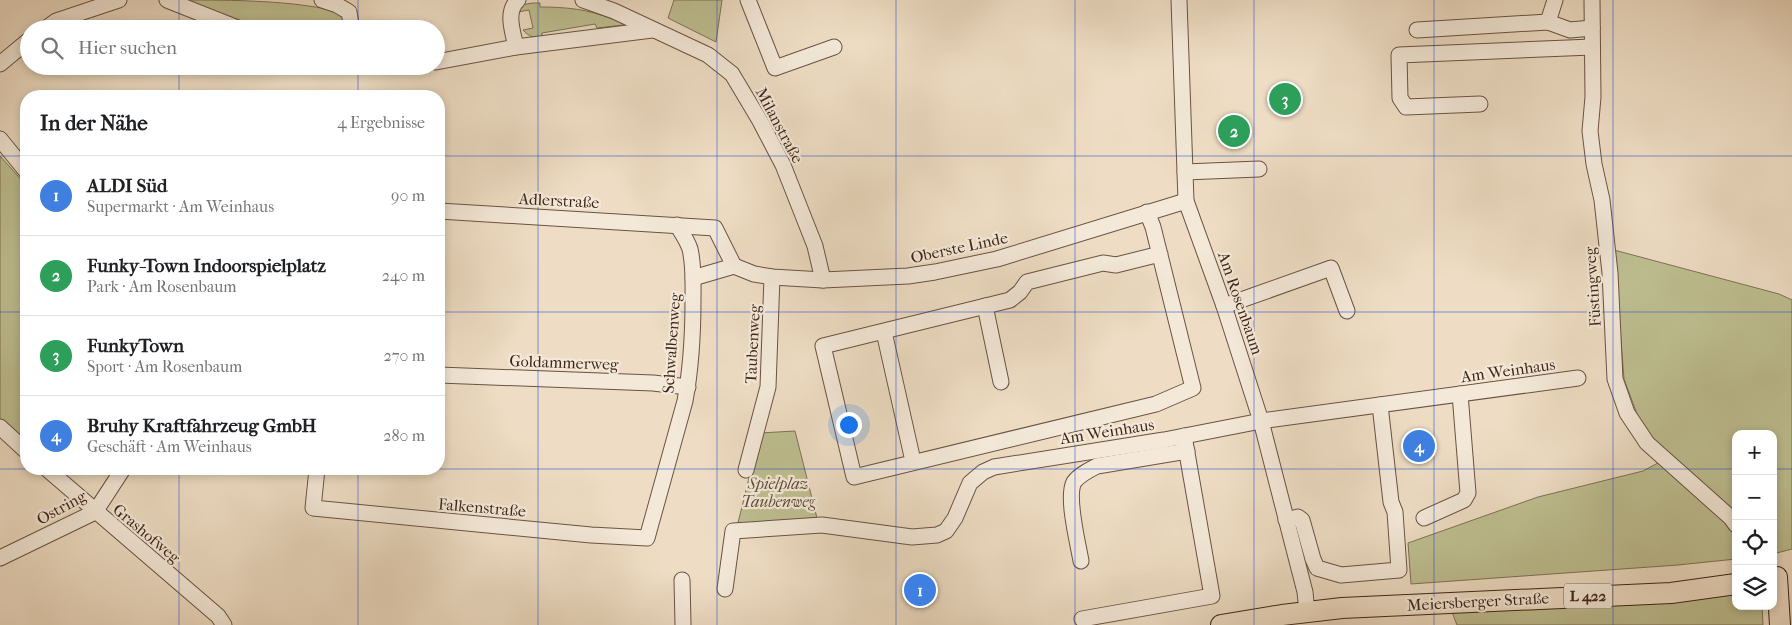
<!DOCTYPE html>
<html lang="de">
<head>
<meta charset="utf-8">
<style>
	:root { --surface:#fff; --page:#f2f2f2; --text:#202124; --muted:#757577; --line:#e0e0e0; --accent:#0b8043 }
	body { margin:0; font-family:"IM FELL French Canon",serif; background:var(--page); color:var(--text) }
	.controls { position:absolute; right:15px; bottom:15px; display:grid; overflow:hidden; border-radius:10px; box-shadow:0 2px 8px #0003 }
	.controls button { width:45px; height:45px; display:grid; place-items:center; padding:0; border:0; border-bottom:1px solid var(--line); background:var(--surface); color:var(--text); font:25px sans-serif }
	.you { position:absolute; left:848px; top:424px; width:18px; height:18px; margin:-12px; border:4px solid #fff; border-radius:50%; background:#1a73e8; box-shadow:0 0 0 8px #1a73e833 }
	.badge { display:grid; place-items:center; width:32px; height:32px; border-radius:50%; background:var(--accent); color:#fff; font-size:16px; font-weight:700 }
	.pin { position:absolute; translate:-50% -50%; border:2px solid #fff; box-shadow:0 1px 5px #0006 }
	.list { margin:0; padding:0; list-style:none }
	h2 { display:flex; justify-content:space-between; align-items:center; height:65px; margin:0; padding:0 20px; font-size:21px }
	h2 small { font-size:16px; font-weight:400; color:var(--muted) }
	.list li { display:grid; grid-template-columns:32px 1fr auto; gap:15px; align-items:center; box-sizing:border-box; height:80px; padding:0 20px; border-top:1px solid var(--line) }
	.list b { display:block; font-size:19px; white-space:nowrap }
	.list p { margin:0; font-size:16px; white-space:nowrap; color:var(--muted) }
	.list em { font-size:16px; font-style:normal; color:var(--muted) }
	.icon { flex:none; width:28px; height:28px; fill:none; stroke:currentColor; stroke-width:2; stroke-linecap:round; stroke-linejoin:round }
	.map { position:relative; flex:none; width:1792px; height:625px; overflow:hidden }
	.search { position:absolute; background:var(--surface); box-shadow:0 2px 8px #0003; left:20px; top:20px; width:425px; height:55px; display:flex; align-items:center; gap:12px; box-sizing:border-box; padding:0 18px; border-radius:28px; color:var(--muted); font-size:19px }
	.panel { position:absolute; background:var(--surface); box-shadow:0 2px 8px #0003; left:20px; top:90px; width:425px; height:385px; border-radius:20px }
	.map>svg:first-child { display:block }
</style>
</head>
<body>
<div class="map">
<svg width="1792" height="625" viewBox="0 0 1792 625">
	<rect width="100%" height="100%" fill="#eeddc4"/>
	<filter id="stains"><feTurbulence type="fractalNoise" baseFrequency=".004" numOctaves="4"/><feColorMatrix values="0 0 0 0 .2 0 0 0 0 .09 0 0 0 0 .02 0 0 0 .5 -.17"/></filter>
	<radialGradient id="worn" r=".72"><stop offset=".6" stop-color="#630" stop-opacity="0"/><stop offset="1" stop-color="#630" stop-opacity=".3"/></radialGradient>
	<g fill="#bebf91" stroke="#7e7254">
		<path d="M181 0C231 0 297 0 343 13L349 29H258Z"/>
		<polygon points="674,0 722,0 716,42 668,18"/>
		<path d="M533 3H540V7C565 7 588 9 612 19L615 16 632 24 597 28 595 24 542 33V38C534 38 529 37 523 30L533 28 529 10 518 12 520 5Z"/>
		<polygon points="0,156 26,185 26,441 0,420"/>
		<polygon points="1614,250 1779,294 1792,300 1792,549 1773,554 1773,434 1736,434 1736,559 1678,565 1411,584 1408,543 1538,497 1643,471 1669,457 1640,422 1624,379"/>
		<polygon points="795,431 818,522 737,527 760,433"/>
		<polygon points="1736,594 1736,606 1762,606 1763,625 1457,625 1452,612"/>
	</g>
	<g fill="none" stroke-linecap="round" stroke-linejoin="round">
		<defs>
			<g id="minor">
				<polyline points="167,0 240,29"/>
				<polyline points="322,0 337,5 349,12 352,29"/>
				<polyline points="583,0 614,11 708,55 732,74 760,121 783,165 815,246 823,280"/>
				<polyline points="748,0 775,68 834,47"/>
				<polyline points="1179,0 1186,201 1224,306 1261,421 1305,592 1307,612"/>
				<polyline points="1592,0 1593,97 1590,131 1594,164 1602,200 1610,273 1615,379 1627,413 1647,443 1731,518 1736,525"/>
				<polyline points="1548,22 1555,0"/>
				<polyline points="45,29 56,21 119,0"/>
				<polyline points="1417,30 1548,22 1570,30 1592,28"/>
				<path d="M516 47C513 32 505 12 518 0"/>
				<polyline points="436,62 516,47 652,30"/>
				<polyline points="0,64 29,40"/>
				<polyline points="1480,104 1406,107 1400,98 1399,55 1592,47"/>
				<polyline points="0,139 26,171"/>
				<polyline points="1185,172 1259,169"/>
				<polyline points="439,211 715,228 734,266"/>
				<polyline points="1147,212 1153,227 1193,388 1156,404 854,477 823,346 1010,300 1020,292 1027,282 1103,263 1116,265 1160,254"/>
				<polyline points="734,266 754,274 772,277 823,280 908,276 935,272 997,259 1186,201"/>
				<polyline points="693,278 734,266"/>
				<polyline points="985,306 1001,382"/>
				<polyline points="1224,306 1331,268 1347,311"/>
				<polyline points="884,332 913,461"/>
				<polyline points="439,375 653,383 688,387"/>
				<polyline points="0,427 26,451"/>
				<polyline points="47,469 218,616 224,625"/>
				<path d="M317 469 313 508 591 535 647 538 685 401C691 368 693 333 693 300 693 283 694 266 690 249 687 240 682 233 677 225"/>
				<polyline points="746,470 768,387 772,277"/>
				<polyline points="1424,518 1464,500 1468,493 1460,394"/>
				<polyline points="1286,520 1298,517 1302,520 1313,559 1317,568 1341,575 1399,570 1395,512 1391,502 1380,405"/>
				<polyline points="0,558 95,512 123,469"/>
				<path d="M1081 561C1078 543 1066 497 1074 482 1079 475 1089 470 1097 466L1187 451"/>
				<polyline points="682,580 683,625"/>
				<polyline points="725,589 733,531 822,525 912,537 937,535 946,531 955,518 970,483 983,472 994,467 1164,440 1261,421 1578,378"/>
				<polyline points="1082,619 1212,596 1184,436"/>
			</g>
			<g id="major">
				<polyline points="1777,577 1780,625"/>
				<polyline points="1221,625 1282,615 1342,608 1671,593 1736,584"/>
			</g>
		</defs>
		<use href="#minor" stroke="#6a5343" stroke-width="17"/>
		<use href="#major" stroke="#3e2518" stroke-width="22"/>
		<use href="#minor" stroke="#f4e9d9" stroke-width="15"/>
		<use href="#major" stroke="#eeddc4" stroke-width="20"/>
	</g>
	<path fill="none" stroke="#1d4ed8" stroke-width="1" stroke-opacity="0.55" d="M179 0V29M358 0V29M538 0V625M717 0V625M896 0V625M1075 0V625M1254 0V625M1434 0V625M1613 0V625M179 66V96M358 66V96M0 156H26M439 156H1792M0 312H26M439 312H1792M0 469H26M26 469H439M179 469V625M358 469V625M439 469H1736M1773 469H1792"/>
	<g text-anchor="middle" stroke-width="4.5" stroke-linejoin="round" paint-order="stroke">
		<rect fill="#f4e9d9" stroke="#756052" stroke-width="1" x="1564" y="583.5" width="48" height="25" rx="4"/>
		<g font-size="15" font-weight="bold" fill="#3e2518">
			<text x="1588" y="601">L 422</text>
		</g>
		<g font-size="16" fill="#3e2518" stroke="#f4e9d9">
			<text transform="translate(780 125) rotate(62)" y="6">Milanstraße</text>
			<text transform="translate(559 200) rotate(3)" y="6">Adlerstraße</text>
			<text transform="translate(959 247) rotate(-12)" y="6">Oberste Linde</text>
			<text transform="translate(1592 287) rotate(-94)" y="6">Füstingweg</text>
			<text transform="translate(1241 303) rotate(71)" y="6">Am Rosenbaum</text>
			<text transform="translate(671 343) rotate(-86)" y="6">Schwalbenweg</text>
			<text transform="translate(752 344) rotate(-87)" y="6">Taubenweg</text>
			<text transform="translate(564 362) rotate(2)" y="6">Goldammerweg</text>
			<text transform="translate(1508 370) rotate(-8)" y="6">Am Weinhaus</text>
			<text transform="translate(1107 431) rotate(-9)" y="6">Am Weinhaus</text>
			<text transform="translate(61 507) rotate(-29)" y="6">Ostring</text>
			<text transform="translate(482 507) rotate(5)" y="6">Falkenstraße</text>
			<text transform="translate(147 533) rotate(40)" y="6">Grashofweg</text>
			<text transform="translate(1478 601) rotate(-3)" y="6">Meiersberger Straße</text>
		</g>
		<g font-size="16" font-style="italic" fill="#5e4c36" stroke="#f4e9d9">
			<text x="778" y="489">Spielplaz<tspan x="778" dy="18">Taubenweg</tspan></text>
		</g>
	</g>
	<rect width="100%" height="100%" filter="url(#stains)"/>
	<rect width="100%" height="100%" fill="url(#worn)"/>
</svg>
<div class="controls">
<button>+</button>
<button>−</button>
<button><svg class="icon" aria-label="locate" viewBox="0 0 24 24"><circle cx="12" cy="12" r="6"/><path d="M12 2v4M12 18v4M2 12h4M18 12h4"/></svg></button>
<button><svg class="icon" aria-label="layers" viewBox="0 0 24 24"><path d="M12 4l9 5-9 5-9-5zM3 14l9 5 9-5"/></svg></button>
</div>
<div class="you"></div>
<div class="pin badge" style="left:920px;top:590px;background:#3f7fe0">1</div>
<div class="pin badge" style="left:1234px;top:131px;background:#2e9e5b">2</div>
<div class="pin badge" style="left:1285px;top:99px;background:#2e9e5b">3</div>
<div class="pin badge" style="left:1419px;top:446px;background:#3f7fe0">4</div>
<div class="search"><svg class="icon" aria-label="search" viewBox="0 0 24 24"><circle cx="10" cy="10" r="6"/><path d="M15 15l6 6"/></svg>Hier suchen</div>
<section class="panel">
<h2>In der Nähe<small>4 Ergebnisse</small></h2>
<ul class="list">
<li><span class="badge" style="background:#3f7fe0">1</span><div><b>ALDI Süd</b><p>Supermarkt · Am Weinhaus</p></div><em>90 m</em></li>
<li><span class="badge" style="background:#2e9e5b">2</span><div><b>Funky-Town Indoorspielplatz</b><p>Park · Am Rosenbaum</p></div><em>240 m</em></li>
<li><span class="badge" style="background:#2e9e5b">3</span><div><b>FunkyTown</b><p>Sport · Am Rosenbaum</p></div><em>270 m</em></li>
<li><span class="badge" style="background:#3f7fe0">4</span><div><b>Bruhy Kraftfahrzeug GmbH</b><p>Geschäft · Am Weinhaus</p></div><em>280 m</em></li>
</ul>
</section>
</div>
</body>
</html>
